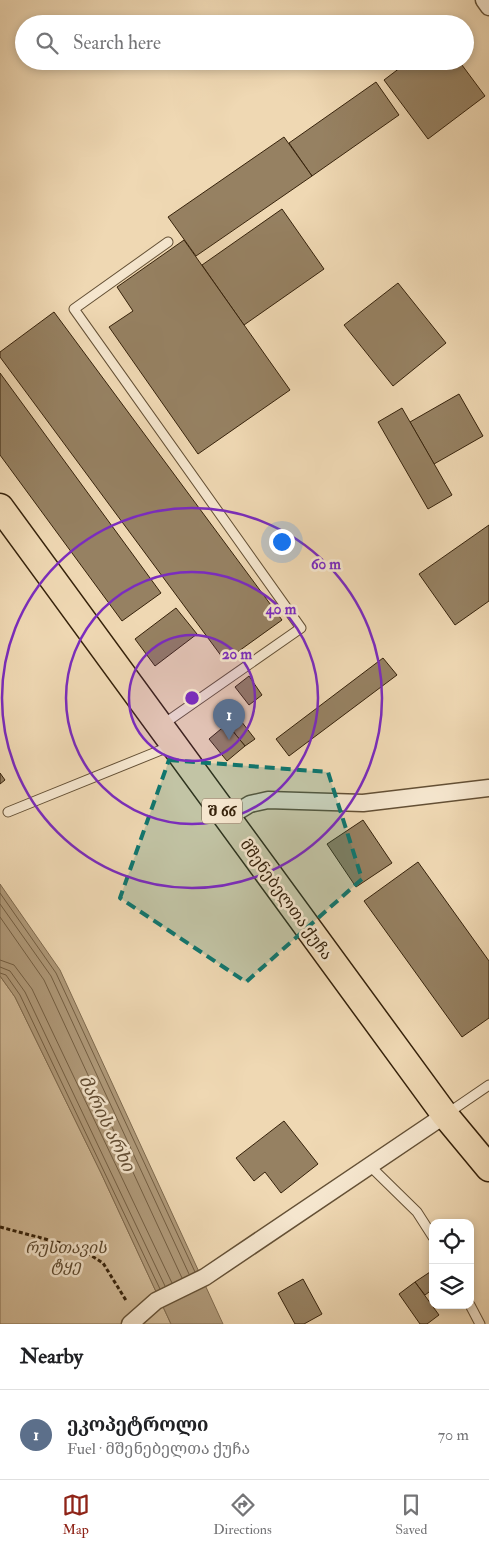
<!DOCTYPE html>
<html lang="en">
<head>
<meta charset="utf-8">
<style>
	:root { --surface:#fff; --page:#f2f2f2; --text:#202124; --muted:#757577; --line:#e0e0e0; --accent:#8f2418 }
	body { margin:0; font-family:"IM FELL Double Pica","Noto Serif Georgian",serif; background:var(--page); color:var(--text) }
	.controls { position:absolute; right:15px; bottom:15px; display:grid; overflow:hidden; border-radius:10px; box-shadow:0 2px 8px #0003 }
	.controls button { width:45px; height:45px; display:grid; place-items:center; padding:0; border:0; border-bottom:1px solid var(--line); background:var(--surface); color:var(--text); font:25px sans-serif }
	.you { position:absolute; left:281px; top:541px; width:18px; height:18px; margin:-12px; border:4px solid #fff; border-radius:50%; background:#1a73e8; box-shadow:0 0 0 8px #1a73e833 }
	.badge { display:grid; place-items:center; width:32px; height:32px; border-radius:50%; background:var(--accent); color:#fff; font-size:16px; font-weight:700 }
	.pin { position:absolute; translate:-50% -41px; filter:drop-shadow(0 1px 2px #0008) }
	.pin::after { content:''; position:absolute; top:26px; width:18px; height:15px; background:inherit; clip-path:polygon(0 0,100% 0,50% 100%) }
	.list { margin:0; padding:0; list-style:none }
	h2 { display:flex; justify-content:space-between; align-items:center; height:65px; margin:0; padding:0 20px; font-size:21px }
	h2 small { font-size:16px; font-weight:400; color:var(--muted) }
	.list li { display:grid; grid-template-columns:32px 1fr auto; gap:15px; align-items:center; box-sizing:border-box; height:90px; padding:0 20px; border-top:1px solid var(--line) }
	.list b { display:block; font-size:19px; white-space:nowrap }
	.list p { margin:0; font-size:16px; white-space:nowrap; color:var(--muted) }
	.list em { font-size:16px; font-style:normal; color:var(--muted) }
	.icon { flex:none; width:28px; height:28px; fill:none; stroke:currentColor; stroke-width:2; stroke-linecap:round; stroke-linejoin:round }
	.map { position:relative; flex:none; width:489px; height:1324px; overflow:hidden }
	.search { position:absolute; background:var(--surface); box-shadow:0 2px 8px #0003; left:15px; right:15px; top:15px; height:55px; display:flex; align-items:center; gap:12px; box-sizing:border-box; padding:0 18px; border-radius:28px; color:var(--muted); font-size:19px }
	.sheet { height:155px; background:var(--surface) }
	nav { display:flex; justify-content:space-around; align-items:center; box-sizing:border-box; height:70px; border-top:1px solid var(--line); background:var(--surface); font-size:14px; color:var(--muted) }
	nav a { display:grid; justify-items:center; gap:2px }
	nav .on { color:var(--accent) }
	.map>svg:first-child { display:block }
</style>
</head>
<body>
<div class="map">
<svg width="489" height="1324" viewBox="0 0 489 1324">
	<rect width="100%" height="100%" fill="#efd8b3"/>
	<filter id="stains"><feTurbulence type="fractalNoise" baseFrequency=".004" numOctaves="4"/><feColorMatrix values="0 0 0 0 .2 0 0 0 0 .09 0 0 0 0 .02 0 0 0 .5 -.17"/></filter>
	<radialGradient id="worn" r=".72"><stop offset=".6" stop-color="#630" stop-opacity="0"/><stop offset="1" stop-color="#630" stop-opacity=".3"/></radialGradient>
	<polygon fill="#d0b996" stroke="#836e50" points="0,976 15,997 101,1173 171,1324 0,1324"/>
	<polygon fill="#b09a7a" stroke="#7f6a4e" points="0,884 60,970 223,1324 171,1324 101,1173 15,997 0,976"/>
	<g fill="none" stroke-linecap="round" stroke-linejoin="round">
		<g stroke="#735e42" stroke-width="1">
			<polyline points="0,893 56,973 195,1272"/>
			<polyline points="0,904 51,976 189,1274"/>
			<polyline points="0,917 44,980 182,1278"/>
			<polyline points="0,960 14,965 32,989 172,1283"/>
			<polyline points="0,967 10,971 25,992 165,1286"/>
			<polyline points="0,973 6,975 20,995 160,1289"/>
		</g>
	</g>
	<g fill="#968162" stroke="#36220b">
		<polygon points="409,61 459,61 485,96 428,139 384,80"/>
		<polygon points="376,82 399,115 312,176 289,143"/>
		<polygon points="284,137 312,176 196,256 168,217"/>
		<polygon points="282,209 324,269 244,325 202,265"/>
		<polygon points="184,240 290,390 198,454 109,327 133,311 117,287"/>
		<polygon points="398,283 446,343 393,386 344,325"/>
		<polygon points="54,312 282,620 225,661 0,357 0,352"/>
		<polygon points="0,373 161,593 122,621 0,455"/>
		<polygon points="459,394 483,436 434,464 410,422"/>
		<polygon points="402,408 452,495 428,509 378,422"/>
		<polygon points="489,525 489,601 455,625 419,574"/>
		<polygon points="176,608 197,634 155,666 135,639"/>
		<polygon points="383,658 397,675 289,756 276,739"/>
		<polygon points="249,676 262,695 249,705 235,687"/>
		<polygon points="241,721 255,739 245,746 231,729"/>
		<polygon points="227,724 245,746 227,761 209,739"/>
		<polygon points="0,773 5,780 0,784"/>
		<polygon points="363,820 392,863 356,887 327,844"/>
		<polygon points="418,862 489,961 489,1018 462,1037 364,901"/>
		<polygon points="284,1121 318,1164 281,1193 265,1172 254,1181 236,1158"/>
		<polygon points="433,1270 433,1289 425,1295 415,1282"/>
		<polygon points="303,1279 322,1314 304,1324 295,1324 278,1293"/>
		<polygon points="415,1282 439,1315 427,1324 420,1324 399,1294"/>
	</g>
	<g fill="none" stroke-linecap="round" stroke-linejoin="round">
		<defs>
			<g id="service">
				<polyline points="162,725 301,628 74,309 168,242"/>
				<polyline points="8,812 171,746"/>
				<polyline points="448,1113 489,1085"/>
				<polyline points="370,1166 417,1212 433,1237"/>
				<polyline points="470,1305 480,1324"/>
			</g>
			<g id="minor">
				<polyline points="484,0 489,7"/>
				<polyline points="227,818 250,804 268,800 363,803 489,788"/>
				<polyline points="130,1324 156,1301 205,1277 445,1115"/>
			</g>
			<polyline id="primary" points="0,507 445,1115 489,1168"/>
		</defs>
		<use href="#service" stroke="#645035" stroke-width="11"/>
		<use href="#minor" stroke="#645035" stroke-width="19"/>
		<use href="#primary" stroke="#36220b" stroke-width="29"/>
		<polyline stroke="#36220b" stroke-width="3" stroke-dasharray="4 2.5" stroke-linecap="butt" points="0,1227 79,1248 103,1263 127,1302"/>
		<use href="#service" stroke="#f5e6ce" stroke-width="9"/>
		<use href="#minor" stroke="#f5e6ce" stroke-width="16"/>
		<use href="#primary" stroke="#efd8b3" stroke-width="26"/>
	</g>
	<path fill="#0f766e" fill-opacity="0.2" stroke="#0f766e" stroke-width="4" stroke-dasharray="10 6" stroke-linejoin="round" d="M169 760 328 772 362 879 246 982 120 898Z"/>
	<circle cx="192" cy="698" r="63" fill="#7b2cbf" fill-opacity=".12"/>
	<g fill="none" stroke="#7b2cbf" stroke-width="2.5">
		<circle cx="192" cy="698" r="63"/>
		<circle cx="192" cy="698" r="126"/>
		<circle cx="192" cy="698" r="190"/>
	</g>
	<g text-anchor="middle" stroke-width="5" stroke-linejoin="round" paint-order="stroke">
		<rect fill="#f5e6ce" stroke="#6f5d46" stroke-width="1" x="202" y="798.5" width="40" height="25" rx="4"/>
		<g font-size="15" font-weight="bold" fill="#36220b">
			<text x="222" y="816">შ 66</text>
		</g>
		<g font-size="16" fill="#36220b" stroke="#f5e6ce">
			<text transform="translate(287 899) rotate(54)" y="6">მშენებელთა ქუჩა</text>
		</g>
		<g font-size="16" font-style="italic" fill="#5c482e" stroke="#f5e6ce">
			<text x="66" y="1253">რუსთავის<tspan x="66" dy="18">ტყე</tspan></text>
		</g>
		<g font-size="18" font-style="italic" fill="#614c32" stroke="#f5e6ce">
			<text transform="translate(107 1123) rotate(64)" y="6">მარის არხი</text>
		</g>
	</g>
	<circle cx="192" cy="698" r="8" fill="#7b2cbf" stroke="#f5e6ce" stroke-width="2.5"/>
	<g font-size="15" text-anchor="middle" font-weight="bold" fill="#7b2cbf" stroke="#f5e6ce" stroke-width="5" stroke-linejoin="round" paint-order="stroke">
		<text x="326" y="569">60 m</text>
		<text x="281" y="614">40 m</text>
		<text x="237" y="659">20 m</text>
	</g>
	<rect width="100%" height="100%" filter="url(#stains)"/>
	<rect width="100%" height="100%" fill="url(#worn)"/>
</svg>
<div class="controls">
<button><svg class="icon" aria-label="locate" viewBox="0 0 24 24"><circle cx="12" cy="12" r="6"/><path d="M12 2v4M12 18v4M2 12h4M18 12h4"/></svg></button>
<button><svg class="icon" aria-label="layers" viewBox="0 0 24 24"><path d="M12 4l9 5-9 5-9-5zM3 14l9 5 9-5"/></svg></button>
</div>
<div class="you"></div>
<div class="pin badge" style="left:229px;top:740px;background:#5c6f8a">1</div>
<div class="search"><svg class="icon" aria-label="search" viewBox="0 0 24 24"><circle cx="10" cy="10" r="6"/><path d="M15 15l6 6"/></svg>Search here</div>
</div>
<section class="sheet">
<h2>Nearby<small></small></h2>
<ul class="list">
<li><span class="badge" style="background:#5c6f8a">1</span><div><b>ეკოპეტროლი</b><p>Fuel · მშენებელთა ქუჩა</p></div><em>70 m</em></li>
</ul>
</section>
<nav>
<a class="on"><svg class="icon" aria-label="map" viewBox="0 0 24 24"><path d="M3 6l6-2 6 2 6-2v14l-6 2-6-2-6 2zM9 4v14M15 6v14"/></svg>Map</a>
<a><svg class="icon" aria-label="directions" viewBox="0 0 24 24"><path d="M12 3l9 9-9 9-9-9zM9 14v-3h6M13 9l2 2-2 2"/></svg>Directions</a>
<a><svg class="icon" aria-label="saved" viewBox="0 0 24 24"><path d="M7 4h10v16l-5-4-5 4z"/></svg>Saved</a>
</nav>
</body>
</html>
